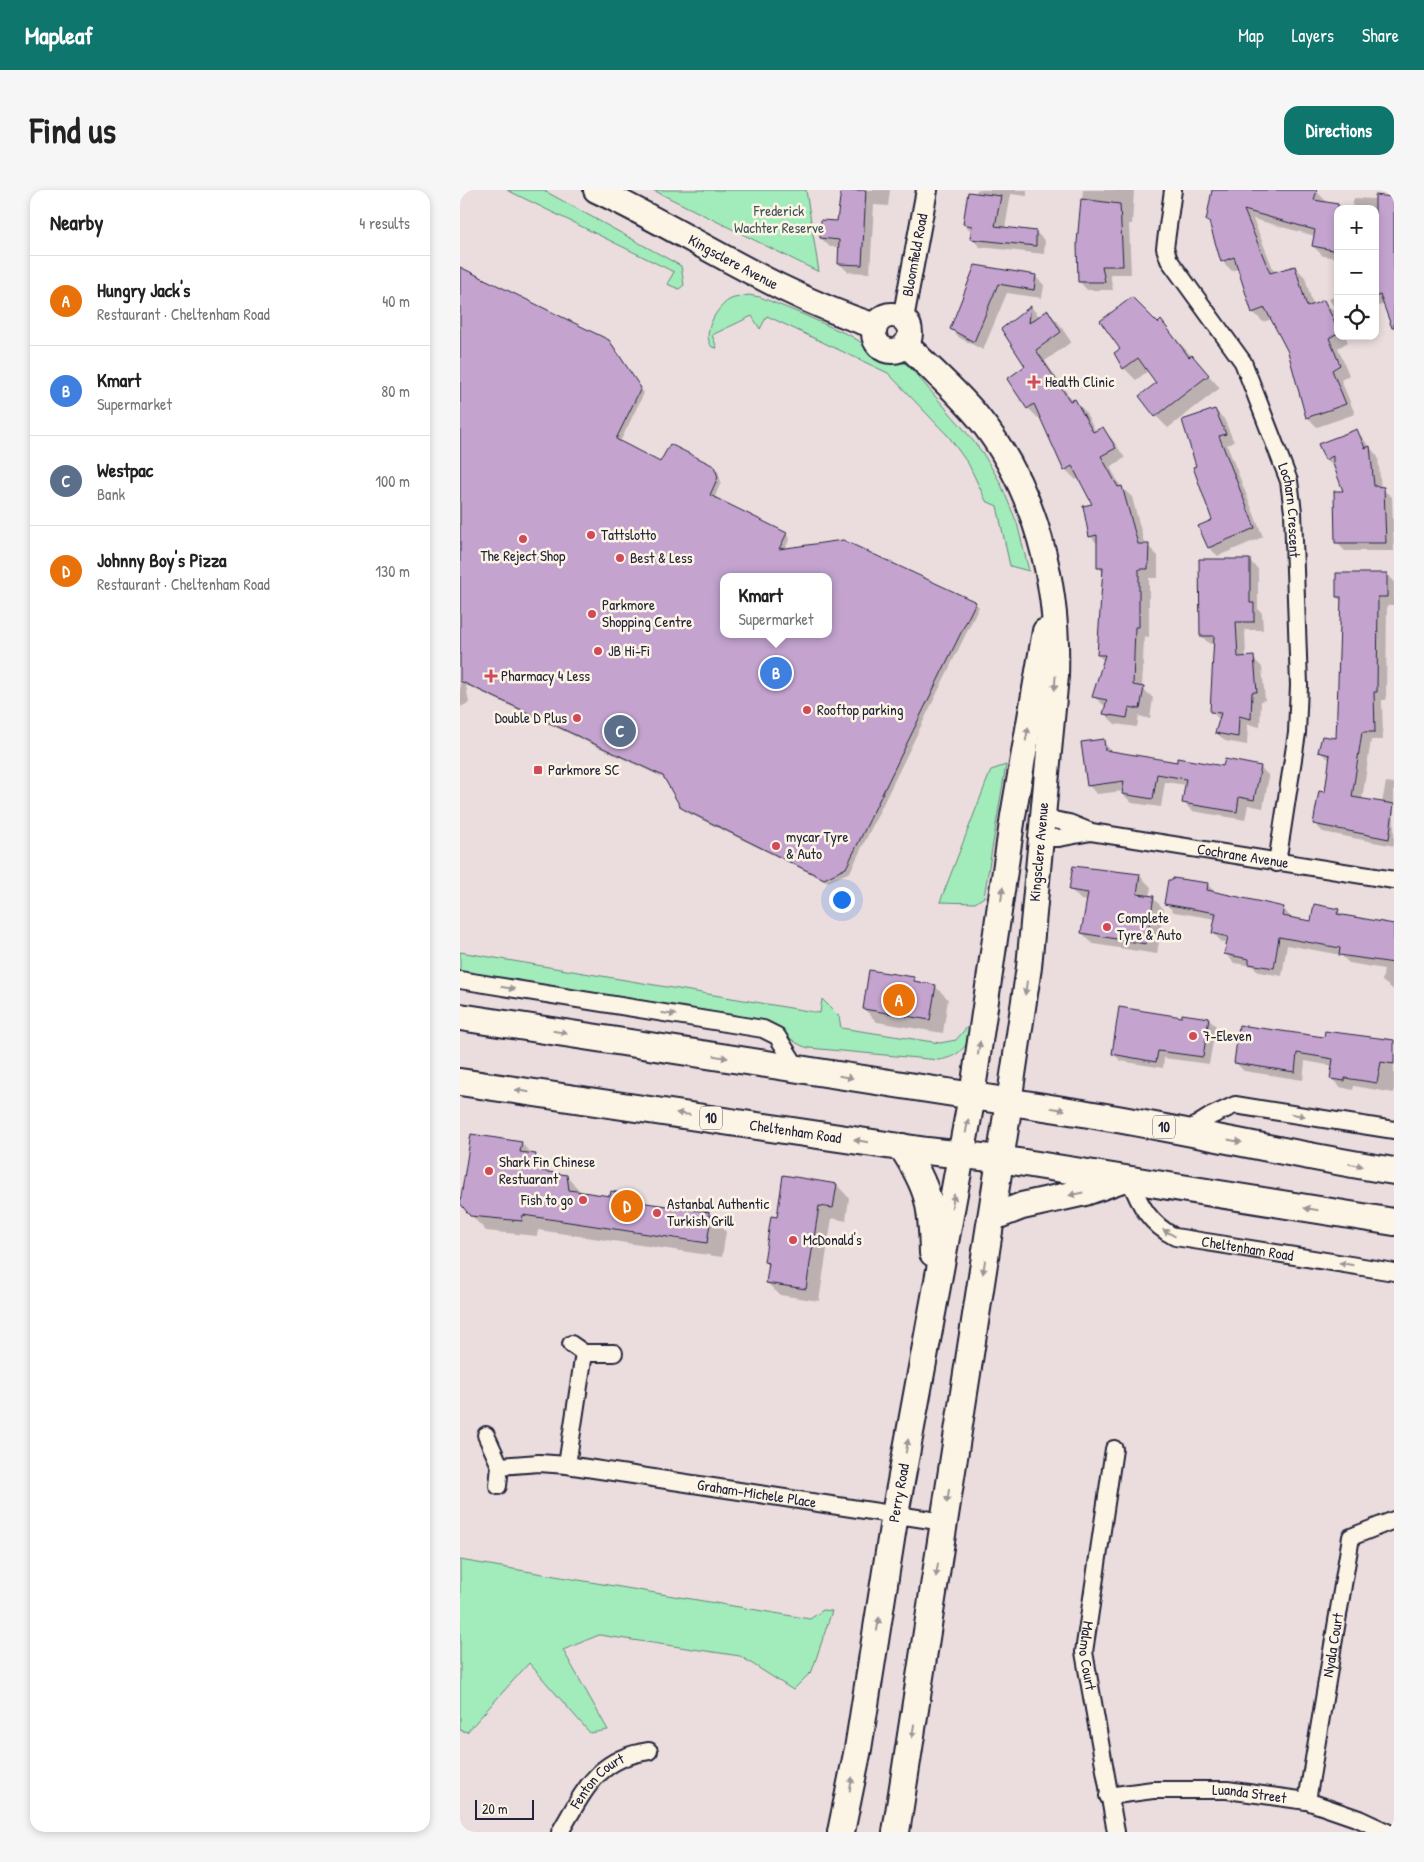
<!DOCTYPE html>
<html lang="en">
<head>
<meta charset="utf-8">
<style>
	:root { --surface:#fff; --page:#f6f6f6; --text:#222; --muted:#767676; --line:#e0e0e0; --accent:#0f766e }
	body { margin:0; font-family:"Patrick Hand",sans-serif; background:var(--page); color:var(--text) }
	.controls { position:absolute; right:15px; top:15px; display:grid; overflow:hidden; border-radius:10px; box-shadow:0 2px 8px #0003 }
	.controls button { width:45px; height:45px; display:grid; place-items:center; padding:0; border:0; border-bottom:1px solid var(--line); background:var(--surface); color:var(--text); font:25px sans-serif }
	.scale { position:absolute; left:15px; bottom:12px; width:59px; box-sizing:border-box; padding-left:5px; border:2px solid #22223b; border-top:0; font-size:14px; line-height:18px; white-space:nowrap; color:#22223b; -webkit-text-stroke:4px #fcf5e5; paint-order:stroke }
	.you { position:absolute; left:381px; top:709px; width:18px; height:18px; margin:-12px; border:4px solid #fff; border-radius:50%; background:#1a73e8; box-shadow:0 0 0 8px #1a73e833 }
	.badge { display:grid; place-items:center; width:32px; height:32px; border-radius:50%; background:var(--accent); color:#fff; font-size:16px; font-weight:700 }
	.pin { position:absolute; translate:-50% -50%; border:2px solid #fff; box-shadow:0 1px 5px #0006 }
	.popup { position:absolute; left:260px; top:383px; width:112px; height:65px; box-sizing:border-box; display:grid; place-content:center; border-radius:10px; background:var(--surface); filter:drop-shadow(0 1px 4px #0005); font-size:16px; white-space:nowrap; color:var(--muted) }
	.popup b { font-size:19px; color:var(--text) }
	.popup::after { content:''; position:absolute; left:50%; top:100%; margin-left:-10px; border:10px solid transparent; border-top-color:var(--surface) }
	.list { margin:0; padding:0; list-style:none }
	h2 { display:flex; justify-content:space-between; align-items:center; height:65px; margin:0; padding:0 20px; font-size:21px }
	h2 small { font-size:16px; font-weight:400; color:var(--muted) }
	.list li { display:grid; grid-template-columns:32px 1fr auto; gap:15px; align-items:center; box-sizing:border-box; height:90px; padding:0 20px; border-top:1px solid var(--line) }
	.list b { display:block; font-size:19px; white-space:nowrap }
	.list p { margin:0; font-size:16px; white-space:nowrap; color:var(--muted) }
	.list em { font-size:16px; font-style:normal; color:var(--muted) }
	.icon { flex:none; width:28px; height:28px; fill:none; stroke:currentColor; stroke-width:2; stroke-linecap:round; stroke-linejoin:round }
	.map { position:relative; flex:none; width:934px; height:1642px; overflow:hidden; border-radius:15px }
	header { display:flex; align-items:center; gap:30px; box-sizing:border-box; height:70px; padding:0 25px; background:var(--accent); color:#fff }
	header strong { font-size:24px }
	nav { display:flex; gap:28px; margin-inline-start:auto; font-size:18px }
	.intro { display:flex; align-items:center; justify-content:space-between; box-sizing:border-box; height:120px; padding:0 30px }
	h1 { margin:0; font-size:35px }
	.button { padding:12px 22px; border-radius:15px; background:var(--accent); color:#fff; font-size:18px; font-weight:700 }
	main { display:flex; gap:30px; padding:0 30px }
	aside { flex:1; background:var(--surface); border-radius:15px; box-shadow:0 2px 8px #0003 }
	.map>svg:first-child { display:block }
</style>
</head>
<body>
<header>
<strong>Mapleaf</strong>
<nav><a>Map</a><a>Layers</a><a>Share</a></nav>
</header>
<div class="intro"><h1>Find us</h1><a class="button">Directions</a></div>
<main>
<aside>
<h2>Nearby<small>4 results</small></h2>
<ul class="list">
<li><span class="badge" style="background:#e8710a">A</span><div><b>Hungry Jack's</b><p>Restaurant · Cheltenham Road</p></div><em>40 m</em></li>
<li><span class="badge" style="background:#3f7fe0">B</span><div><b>Kmart</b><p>Supermarket</p></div><em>80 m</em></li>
<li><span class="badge" style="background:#5c6f8a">C</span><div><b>Westpac</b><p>Bank</p></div><em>100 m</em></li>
<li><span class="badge" style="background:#e8710a">D</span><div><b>Johnny Boy's Pizza</b><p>Restaurant · Cheltenham Road</p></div><em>130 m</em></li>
</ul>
</aside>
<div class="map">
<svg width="934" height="1642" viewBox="0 0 934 1642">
	<rect width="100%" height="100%" fill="#ebddde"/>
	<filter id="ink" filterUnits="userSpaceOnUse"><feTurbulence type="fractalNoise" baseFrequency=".02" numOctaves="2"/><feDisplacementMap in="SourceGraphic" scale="10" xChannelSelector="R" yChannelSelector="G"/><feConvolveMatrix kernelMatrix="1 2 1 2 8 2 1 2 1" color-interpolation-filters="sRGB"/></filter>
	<g filter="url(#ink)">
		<g fill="#a2ebba" stroke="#62867a">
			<polygon points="47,0 83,0 221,76 224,95 219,99 207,94 214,82"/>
			<polygon points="193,0 346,0 359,82"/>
			<path d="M288 105 300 107 342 124 391 146 427 169 447 174 502 237 522 262 540 292 557 333 569 381 550 376 537 316 526 311 509 275 489 247 428 183 307 126 300 139 292 126 252 145 257 158 252 157C241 144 256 118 269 110 274 107 282 107 288 105Z"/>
			<polygon points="546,575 524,707 515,713 480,712 531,580"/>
			<path d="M0 762 360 823 362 809 379 826 381 838 480 853 496 850 507 837 512 840C507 858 498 867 479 870L349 858C329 854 322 835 304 830L0 781Z"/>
			<polygon points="0,1370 350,1429 363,1420 372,1421 352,1481 333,1500 280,1466 139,1445 103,1460 148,1540 130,1543 69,1473 7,1542 0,1540"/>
		</g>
		<g fill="#0003" fill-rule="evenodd">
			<polygon points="382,0 430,0 428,16 414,15 410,83 388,82 379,73 380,57 370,57 361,48 378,32"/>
			<polygon points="517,0 567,0 567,6 551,4 545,38 576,42 585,51 584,64 520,57 511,48 512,42 504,34"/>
			<polygon points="623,0 674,0 672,34 669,34 671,84 650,84 653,100 627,100 619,91 618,53"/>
			<polygon points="754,0 851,0 856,1 866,11 865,13 892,17 894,8 914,9 915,6 934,8 934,140 925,114 915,117 915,19 878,19 878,68 863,66 853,56 855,46 793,29 815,83 835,77 845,87 853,116 864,111 874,121 878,130 878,146 885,146 888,152 878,158 889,185 881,190 895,224 857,237 847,227 829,162 812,129 803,132 793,122 779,78 772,81 762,71 752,35 747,31"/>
			<polygon points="516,77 575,86 584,95 582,108 547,103 523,160 500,148 491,139"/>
			<path d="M0 79 148 151 153 155 184 203 160 252 201 274 253 277 258 281 261 292 254 309 326 344 330 348 325 359 515 413 519 417 390 682 368 692 226 622 206 589 6 495 9 513 0 517ZM264 387H368V444H264Z"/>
			<polygon points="878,105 878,124 869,109"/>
			<polygon points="571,117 580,127 588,122 598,132 611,152 585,171 613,212 614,211 625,221 636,242 642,239 652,249 665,268 650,277 661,297 672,307 685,356 688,356 698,366 698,388 689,388 689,447 684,446 682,498 693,508 690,529 679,526 677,537 655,534 645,524 646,517 634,507 644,471 638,465 644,383 639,378 639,355 630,346 634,315 620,288 616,290 606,280 581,226 578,228 568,218 567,176 543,139"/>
			<polygon points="701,132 760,198 708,238 696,226 698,194 688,181 676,190 664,178"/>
			<polygon points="755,220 764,229 774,252 767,255 803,347 758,366 749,358 753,331 737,277"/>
			<polygon points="896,240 918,267 921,298 932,307 934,361 885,361 876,352 885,302 875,278 866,269"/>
			<polygon points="789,370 798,379 798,419 802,423 803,440 785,440 786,468 793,468 802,477 805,510 801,511 800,537 788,534 787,555 765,551 757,543 760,530 752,522 755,454 750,454 741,446"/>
			<polygon points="927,384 934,391 934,415 927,415 926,510 922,510 923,550 911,550 902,610 922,613 926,592 934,593 934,656 863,642 854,633 866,603 871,571 860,562 877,550 882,412 877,407"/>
			<polygon points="643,551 652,563 764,578 800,577 809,586 803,618 788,615 785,630 732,621 723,612 726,595 705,592 701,617 672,613 663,604 664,601 637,604 628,595"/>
			<polygon points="680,686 691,697 689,707 693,708 704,719 697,764 633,754 622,743 628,711 621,710 610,699"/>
			<polygon points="747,694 756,703 823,718 832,729 852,733 878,720 885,727 934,735 934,800 922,791 924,779 889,773 881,765 827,755 822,786 799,782 793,776 774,773 766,764 768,753 762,752 753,743 756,729 714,722 706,714"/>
			<polygon points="454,789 458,793 475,796 488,809 483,843 417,832 404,819"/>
			<polygon points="723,828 748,829 756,836 749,874 704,868 703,878 661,871 653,864"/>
			<polygon points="865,849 934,851 934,903 894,896 893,900 880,897 871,888 873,876 845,871 843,890 784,881 775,872"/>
			<polygon points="61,953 92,984 106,986 122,1003 151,1007 166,1005 173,1012 249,1023 266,1042 262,1067 78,1040 77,1046 26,1041 11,1025"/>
			<polygon points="377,995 389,1008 386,1031 372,1028 359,1111 320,1105 307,1093 310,1077 305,1072 318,1029"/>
		</g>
		<g fill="#c4a4cf" stroke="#22223b" fill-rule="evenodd">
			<polygon points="381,0 406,0 402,75 378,74 379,50 360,48 361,30 377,31"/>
			<polygon points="752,0 857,0 854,10 878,14 878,61 852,56 855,40 784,20 810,83 835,76 847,117 864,110 878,139 878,143 869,148 880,175 872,180 886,214 846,228 828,162 805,118 792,123 774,67 761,72 749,32 746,31"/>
			<polygon points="508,2 541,6 535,36 576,41 576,56 510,49 512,36 503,34"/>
			<polygon points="915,5 934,7 934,138 932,138 920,105 915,107"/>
			<polygon points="621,9 660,14 663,76 642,76 645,92 618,92 617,53"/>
			<polygon points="515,75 576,85 574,100 538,94 514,152 490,139"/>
			<path d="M0 77 149 150 181 198 156 249 200 272 210 254 254 276 258 287 250 305 327 343 319 359 383 350 516 412 386 678 364 689 221 618 203 586 0 491ZM264 387H368V444H264Z"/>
			<polygon points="672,107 698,133 701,130 729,167 732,165 749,185 695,227 679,206 696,193 678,168 663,179 654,163 660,159 640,131"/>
			<polygon points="571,116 569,133 588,120 601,142 576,160 610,211 615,209 633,242 643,237 656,258 641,266 658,297 662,296 678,354 689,354 688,379 679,379 679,437 675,437 673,495 684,497 680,519 669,517 667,528 643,524 647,510 632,507 645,465 637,465 643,378 637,378 637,345 629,347 623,316 632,314 612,276 604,281 574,214 567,219 547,189 565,176 541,139"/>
			<polygon points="755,219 766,244 759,246 795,338 748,358 738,336 752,330 733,277 736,276 722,230"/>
			<polygon points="897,239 905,258 910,256 914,296 924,297 926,353 875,353 874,301 883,301 873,274 873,266 865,270 858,254"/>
			<polygon points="739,369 790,369 790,413 794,413 794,432 776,432 778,467 794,466 797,502 792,502 791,529 779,526 778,547 755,543 761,523 750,522 754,446 740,446"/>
			<polygon points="876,383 927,383 927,407 918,407 917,502 914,502 915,542 902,542 892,607 934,614 929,649 853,634 859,601 865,602 870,565 858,562 862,546 876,548 881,407 876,407"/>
			<polygon points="644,549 645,560 717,572 717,568 763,576 765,569 801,576 794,610 779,607 777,622 722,613 726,589 697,584 693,609 662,604 664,591 627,596 621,552"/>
			<polygon points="613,676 680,684 677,704 694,706 686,754 621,743 628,703 609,700"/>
			<polygon points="713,688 748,693 747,700 824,717 822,726 851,731 854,714 879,719 877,724 934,734 934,773 879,765 880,758 819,747 814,778 789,774 789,769 764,764 768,747 752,743 756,723 704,714 708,690 713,690"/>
			<polygon points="409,780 454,787 454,791 476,795 470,830 403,819"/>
			<polygon points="659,817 722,827 722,824 749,828 743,867 698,861 696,872 652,864"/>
			<polygon points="779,835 864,847 865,841 934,850 934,874 921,872 917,893 885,888 885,891 870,889 873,869 837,863 835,882 774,873"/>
			<polygon points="11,944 62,952 60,962 76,964 75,969 80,970 79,975 83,976 82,981 107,985 109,1000 150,1006 151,1001 166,1004 165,1010 249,1022 249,1026 251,1026 247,1053 63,1025 62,1031 10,1026 0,1013"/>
			<polygon points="323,985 377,994 373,1018 359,1016 346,1099 306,1093 309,1073 304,1072 311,1026 317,1027"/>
		</g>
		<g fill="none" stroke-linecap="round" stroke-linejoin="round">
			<defs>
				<g id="minor">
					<path id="s1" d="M713 0 705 58 709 70 783 172 829 291 833 322 839 495 837 543 817 673"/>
					<path id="s2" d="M583 628 609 633 631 642 934 690"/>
					<polyline points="581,648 599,648 631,642"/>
					<polyline points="0,790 303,839 317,846 338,879"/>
					<polyline points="727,941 751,926 775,915 934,940"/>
					<path id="s3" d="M670 990C680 1016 690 1034 715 1047L934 1082"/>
					<polyline points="111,1154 124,1163 154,1163"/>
					<polyline points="26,1245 40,1276 38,1296"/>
					<path id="s4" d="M654 1259 624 1462 656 1642"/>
					<polyline points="107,1275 124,1163"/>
					<path id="s5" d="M40 1276 79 1273 107 1275 484 1332"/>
					<path id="s6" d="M648 1606 693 1600H767L847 1611 899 1629 927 1642"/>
					<path id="s7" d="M847 1611 891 1347 934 1330"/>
					<path id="s8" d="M100 1642C124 1601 137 1568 189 1561"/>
				</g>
				<g id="tertiary">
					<path id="s9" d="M443 129 467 0"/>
				</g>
				<g id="secondary">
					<path id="s10" d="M136 0C232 45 313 103 415 136"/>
					<circle cx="432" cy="143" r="18"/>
					<path d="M446 154C470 179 496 200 518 227 576 298 599 395 596 486L569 777 549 912"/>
					<polyline points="512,906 553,626 585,441"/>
				</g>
				<g id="primary">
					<path d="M0 827C199 858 398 887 597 919 710 936 821 963 934 981"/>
					<path id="s11" d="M0 892 467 961 540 969 934 1032"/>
					<path d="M442 957C469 998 472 1015 473 1063"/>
					<polyline points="531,1028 562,1016 625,1002 662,989"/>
					<path id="s12" d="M381 1642 398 1559 435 1324 512 906"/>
					<polyline points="436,1642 549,912"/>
				</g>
			</defs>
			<use href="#minor" stroke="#22223b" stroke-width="20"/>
			<use href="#tertiary" stroke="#22223b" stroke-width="24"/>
			<use href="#secondary" stroke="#22223b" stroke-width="28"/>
			<use href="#primary" stroke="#22223b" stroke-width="30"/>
			<use href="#minor" stroke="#fcf5e5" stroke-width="16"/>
			<use href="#tertiary" stroke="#fcf5e5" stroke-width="20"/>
			<use href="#secondary" stroke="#fcf5e5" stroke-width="24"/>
			<use href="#primary" stroke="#fcf5e5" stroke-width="26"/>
		</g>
		<defs><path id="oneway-solid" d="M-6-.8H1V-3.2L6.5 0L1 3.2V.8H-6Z" transform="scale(1.25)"/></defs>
		<g fill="#9a9698">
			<use href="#oneway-solid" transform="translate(595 493) rotate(95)"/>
			<use href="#oneway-solid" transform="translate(567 544) rotate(-80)"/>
			<use href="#oneway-solid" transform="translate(542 704) rotate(-83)"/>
			<use href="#oneway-solid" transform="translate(48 798) rotate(10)"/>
			<use href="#oneway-solid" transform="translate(566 798) rotate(98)"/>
			<use href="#oneway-solid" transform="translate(209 824) rotate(9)"/>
			<use href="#oneway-solid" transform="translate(100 842) rotate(9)"/>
			<use href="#oneway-solid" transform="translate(519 858) rotate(-81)"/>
			<use href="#oneway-solid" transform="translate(261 867) rotate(9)"/>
			<use href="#oneway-solid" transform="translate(386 887) rotate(9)"/>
			<use href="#oneway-solid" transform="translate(62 901) rotate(-171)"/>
			<use href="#oneway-solid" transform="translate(598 919) rotate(9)"/>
			<use href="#oneway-solid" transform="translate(223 924) rotate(-172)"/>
			<use href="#oneway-solid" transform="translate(838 925) rotate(9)"/>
			<use href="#oneway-solid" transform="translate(507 936) rotate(-80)"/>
			<use href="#oneway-solid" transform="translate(401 951) rotate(-171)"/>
			<use href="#oneway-solid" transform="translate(775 951) rotate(12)"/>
			<use href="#oneway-solid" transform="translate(896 975) rotate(10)"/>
			<use href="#oneway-solid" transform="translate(616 1004) rotate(168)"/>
			<use href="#oneway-solid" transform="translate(493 1011) rotate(-79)"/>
			<use href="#oneway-solid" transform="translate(851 1019) rotate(-171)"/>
			<use href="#oneway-solid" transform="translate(709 1043) rotate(-151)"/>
			<use href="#oneway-solid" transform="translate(886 1074) rotate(-171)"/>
			<use href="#oneway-solid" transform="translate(524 1077) rotate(99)"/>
			<use href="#oneway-solid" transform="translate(447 1256) rotate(-80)"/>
			<use href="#oneway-solid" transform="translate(488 1306) rotate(99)"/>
			<use href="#oneway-solid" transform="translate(477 1380) rotate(99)"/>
			<use href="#oneway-solid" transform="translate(418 1434) rotate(-81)"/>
			<use href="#oneway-solid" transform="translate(453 1541) rotate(99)"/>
			<use href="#oneway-solid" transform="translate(391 1594) rotate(-79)"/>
		</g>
	</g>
	<g fill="#d1495b" stroke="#fcf5e5" stroke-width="2">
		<path d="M571.5 184.5h5v5h5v5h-5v5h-5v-5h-5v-5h5z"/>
		<circle cx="131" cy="345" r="5"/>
		<circle cx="63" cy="349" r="5"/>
		<circle cx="160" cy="368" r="5"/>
		<circle cx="132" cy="424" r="5"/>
		<circle cx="138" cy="461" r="5"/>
		<path d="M28.5 478.5h5v5h5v5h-5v5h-5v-5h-5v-5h5z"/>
		<circle cx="347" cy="520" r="5"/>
		<circle cx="117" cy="528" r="5"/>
		<rect x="73" y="575" width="10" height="10" rx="2.5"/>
		<circle cx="316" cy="656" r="5"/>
		<circle cx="647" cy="737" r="5"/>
		<circle cx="733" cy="846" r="5"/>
		<circle cx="29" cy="981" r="5"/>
		<circle cx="123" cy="1010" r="5"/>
		<circle cx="197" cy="1023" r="5"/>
		<circle cx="333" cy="1050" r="5"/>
	</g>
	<g text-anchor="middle" stroke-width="5" stroke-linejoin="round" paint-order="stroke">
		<g fill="#fcf5e5" stroke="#63616e" stroke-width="1">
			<rect x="240" y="916.5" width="22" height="23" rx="4"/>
			<rect x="693" y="925.5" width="22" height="23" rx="4"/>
		</g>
		<g font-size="14" font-weight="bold" fill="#22223b">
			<text x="251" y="933">10</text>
			<text x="704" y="942">10</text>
		</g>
		<g font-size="15" fill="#42545b" stroke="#fcf5e5">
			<text x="319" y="26">Frederick<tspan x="319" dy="17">Wachter Reserve</tspan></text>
		</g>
		<g font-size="15" fill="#22223b" stroke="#fcf5e5">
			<text dy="5" stroke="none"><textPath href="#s9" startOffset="65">Bloomfield Road</textPath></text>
			<text dy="5" stroke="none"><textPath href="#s10" startOffset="155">Kingsclere Avenue</textPath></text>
			<text dy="5" stroke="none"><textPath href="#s1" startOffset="354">Locharn Crescent</textPath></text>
			<text transform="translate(579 662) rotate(-85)" y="5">Kingsclere Avenue</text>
			<text dy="5" stroke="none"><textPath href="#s2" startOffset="204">Cochrane Avenue</textPath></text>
			<text dy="5" stroke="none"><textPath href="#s11" startOffset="339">Cheltenham Road</textPath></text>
			<text dy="5" stroke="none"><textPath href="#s3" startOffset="148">Cheltenham Road</textPath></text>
			<text dy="5" stroke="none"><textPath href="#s5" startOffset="259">Graham-Michele Place</textPath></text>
			<text dy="5" stroke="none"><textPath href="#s12" startOffset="344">Perry Road</textPath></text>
			<text dy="5" stroke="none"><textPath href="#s7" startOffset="158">Nyala Court</textPath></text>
			<text dy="5" stroke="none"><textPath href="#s4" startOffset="209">Malmo Court</textPath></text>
			<text dy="5" stroke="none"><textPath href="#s8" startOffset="64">Fenton Court</textPath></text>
			<text dy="5" stroke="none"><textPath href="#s6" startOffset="142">Luanda Street</textPath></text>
		</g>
		<g font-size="15" fill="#22223b" stroke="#fcf5e5" text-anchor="start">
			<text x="585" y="197">Health Clinic</text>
			<text x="141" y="350">Tattslotto</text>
			<text x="63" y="371" text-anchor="middle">The Reject Shop</text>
			<text x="170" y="373">Best &amp; Less</text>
			<text x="142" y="420">Parkmore<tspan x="142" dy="17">Shopping Centre</tspan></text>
			<text x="148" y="466">JB Hi-Fi</text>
			<text x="41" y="491">Pharmacy 4 Less</text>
			<text x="357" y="525">Rooftop parking</text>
			<text x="107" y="533" text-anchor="end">Double D Plus</text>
			<text x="88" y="585">Parkmore SC</text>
			<text x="326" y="652">mycar Tyre<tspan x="326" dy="17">&amp; Auto</tspan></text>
			<text x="657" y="733">Complete<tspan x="657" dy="17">Tyre &amp; Auto</tspan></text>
			<text x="743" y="851">7-Eleven</text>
			<text x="39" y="977">Shark Fin Chinese<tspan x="39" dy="17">Restuarant</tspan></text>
			<text x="113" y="1015" text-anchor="end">Fish to go</text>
			<text x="207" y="1019">Astanbal Authentic<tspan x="207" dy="17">Turkish Grill</tspan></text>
			<text x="343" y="1055">McDonald's</text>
		</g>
	</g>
</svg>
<div class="controls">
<button>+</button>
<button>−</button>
<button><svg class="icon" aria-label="locate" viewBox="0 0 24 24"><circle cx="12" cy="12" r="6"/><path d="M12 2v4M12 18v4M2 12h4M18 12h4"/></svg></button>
</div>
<div class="scale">20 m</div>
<div class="you"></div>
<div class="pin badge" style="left:439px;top:810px;background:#e8710a">A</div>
<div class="pin badge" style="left:316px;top:483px;background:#3f7fe0">B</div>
<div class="popup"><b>Kmart</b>Supermarket</div>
<div class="pin badge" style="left:160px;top:541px;background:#5c6f8a">C</div>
<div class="pin badge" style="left:167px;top:1016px;background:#e8710a">D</div>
</div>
</main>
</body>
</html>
